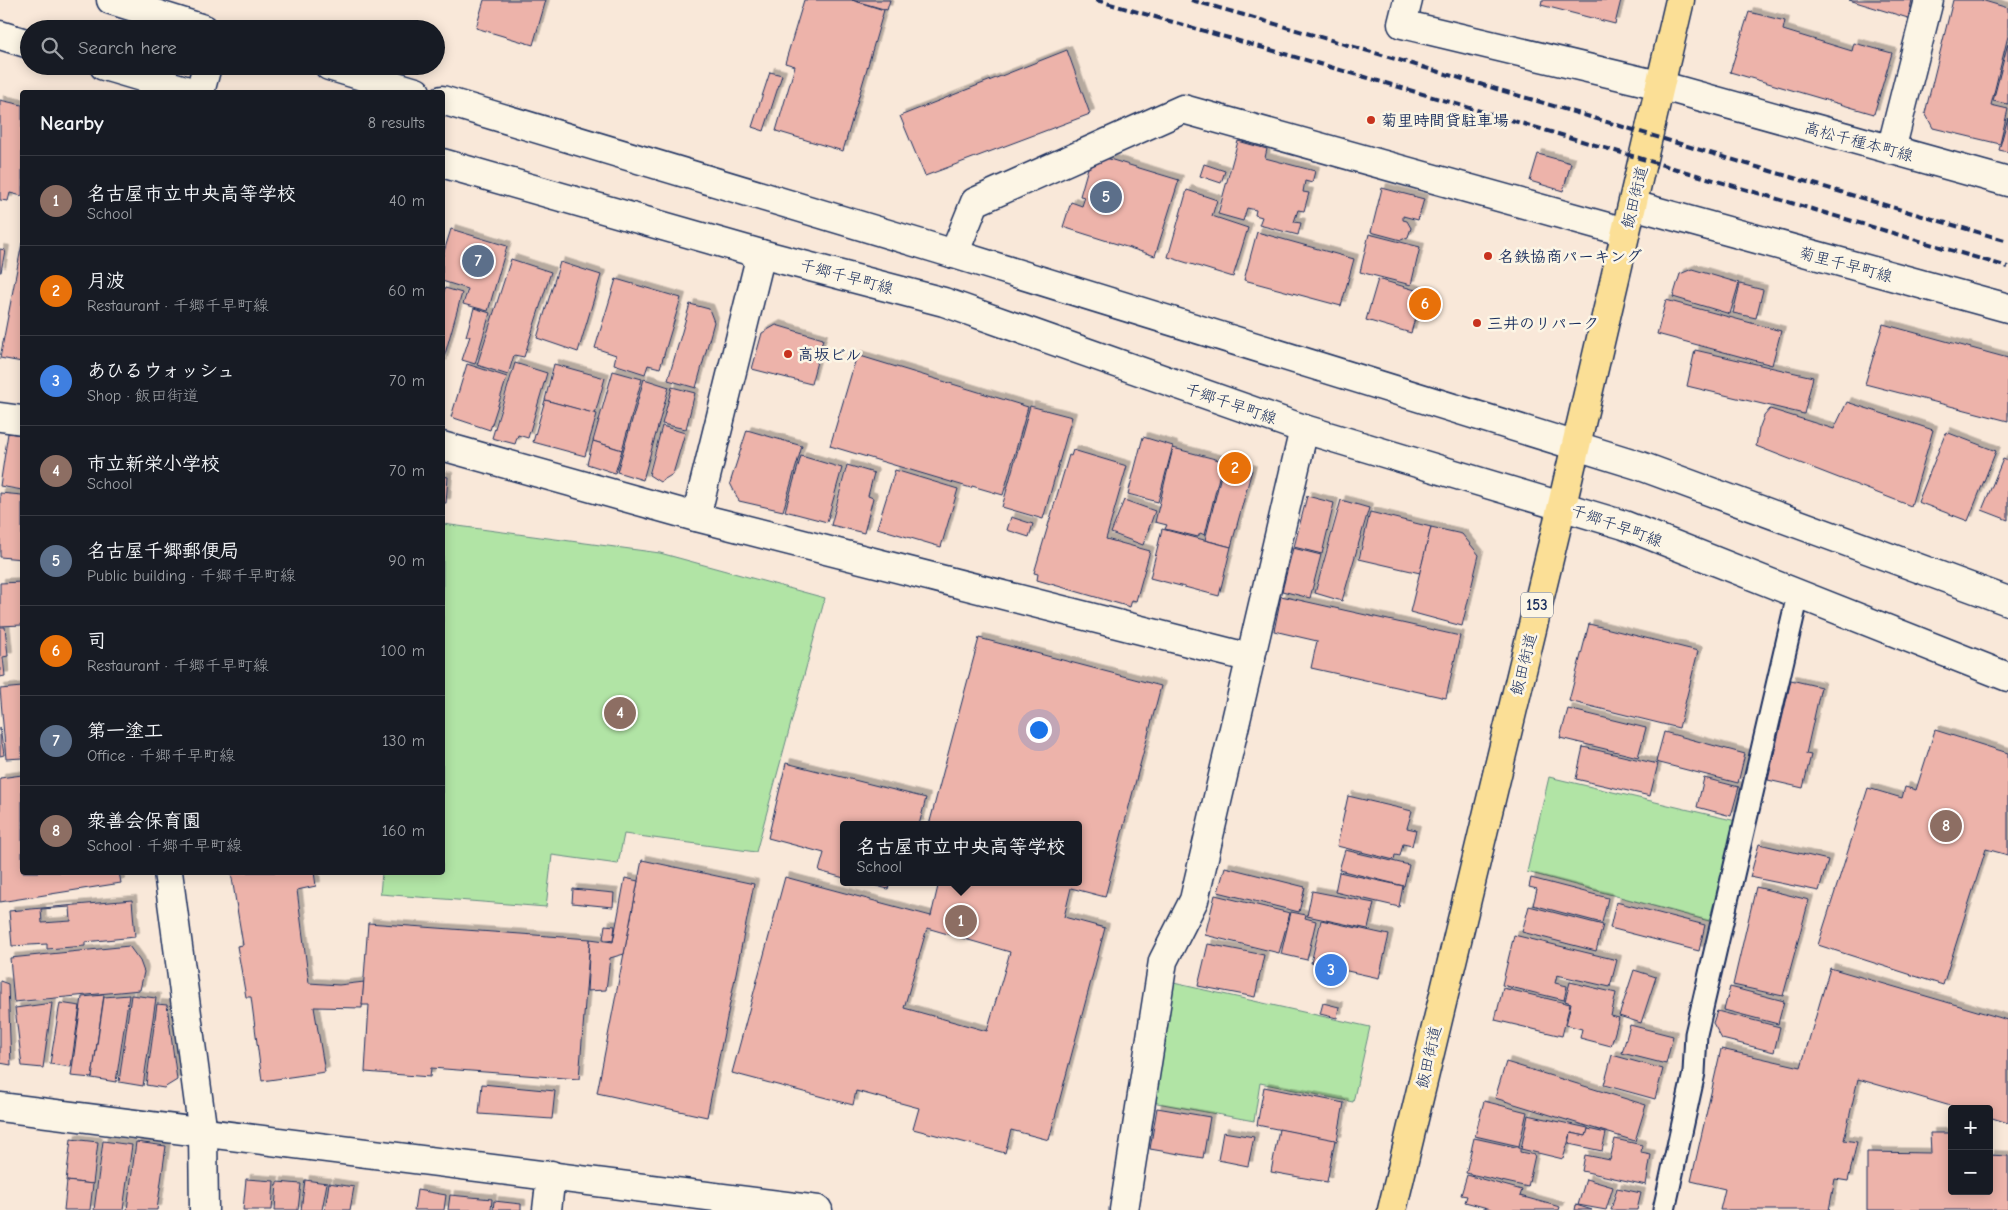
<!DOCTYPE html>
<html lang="en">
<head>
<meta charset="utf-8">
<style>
	:root { --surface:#171b24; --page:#20242c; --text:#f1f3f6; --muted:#9ea1a6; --line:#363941; --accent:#1a73e8 }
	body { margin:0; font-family:"Comic Neue","Klee One",sans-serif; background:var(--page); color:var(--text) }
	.controls { position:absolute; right:15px; bottom:15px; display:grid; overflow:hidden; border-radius:5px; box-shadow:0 2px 12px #0003 }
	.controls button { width:45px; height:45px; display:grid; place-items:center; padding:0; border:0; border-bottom:1px solid var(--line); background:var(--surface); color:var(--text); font:25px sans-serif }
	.you { position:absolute; left:1038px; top:729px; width:18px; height:18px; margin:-12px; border:4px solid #fff; border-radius:50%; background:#1a73e8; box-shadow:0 0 0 8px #1a73e833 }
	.badge { display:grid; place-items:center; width:32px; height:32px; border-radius:50%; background:var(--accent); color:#fff; font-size:16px; font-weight:700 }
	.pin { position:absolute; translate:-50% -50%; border:2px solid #fff; box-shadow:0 1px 5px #0006 }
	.popup { position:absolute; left:840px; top:821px; width:242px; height:65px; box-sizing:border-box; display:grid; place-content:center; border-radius:5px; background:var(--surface); filter:drop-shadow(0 1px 4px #0005); font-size:16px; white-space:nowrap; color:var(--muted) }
	.popup b { font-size:19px; color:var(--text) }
	.popup::after { content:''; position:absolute; left:50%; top:100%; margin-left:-10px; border:10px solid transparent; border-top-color:var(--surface) }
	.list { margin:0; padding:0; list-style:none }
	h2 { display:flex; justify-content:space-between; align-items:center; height:65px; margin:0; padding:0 20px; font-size:21px }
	h2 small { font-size:16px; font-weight:400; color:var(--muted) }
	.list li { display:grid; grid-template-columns:32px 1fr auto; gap:15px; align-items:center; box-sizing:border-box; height:90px; padding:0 20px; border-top:1px solid var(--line) }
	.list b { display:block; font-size:19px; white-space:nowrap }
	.list p { margin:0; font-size:16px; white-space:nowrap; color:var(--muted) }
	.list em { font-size:16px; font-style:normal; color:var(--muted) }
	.icon { flex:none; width:28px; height:28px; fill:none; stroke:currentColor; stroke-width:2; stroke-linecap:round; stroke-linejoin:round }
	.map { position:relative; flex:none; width:2008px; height:1210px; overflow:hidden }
	.search { position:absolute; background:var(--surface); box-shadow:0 2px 12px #0003; left:20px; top:20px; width:425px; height:55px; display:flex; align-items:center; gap:12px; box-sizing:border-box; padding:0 18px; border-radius:28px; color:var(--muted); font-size:19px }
	.panel { position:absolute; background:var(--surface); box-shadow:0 2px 12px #0003; left:20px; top:90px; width:425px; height:785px; border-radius:5px }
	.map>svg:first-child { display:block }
</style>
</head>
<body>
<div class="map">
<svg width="2008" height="1210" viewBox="0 0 2008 1210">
	<defs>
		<filter id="shadow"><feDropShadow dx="4.5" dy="-4.5" stdDeviation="0" flood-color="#0004"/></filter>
	</defs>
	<rect width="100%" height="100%" fill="#f9e8d9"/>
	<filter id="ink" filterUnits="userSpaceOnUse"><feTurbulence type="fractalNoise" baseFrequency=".02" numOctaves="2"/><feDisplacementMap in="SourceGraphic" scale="10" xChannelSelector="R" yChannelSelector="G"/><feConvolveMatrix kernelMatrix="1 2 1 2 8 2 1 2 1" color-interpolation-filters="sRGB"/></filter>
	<g filter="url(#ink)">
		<g fill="#b1e4a5" stroke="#668a82">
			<polygon points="443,524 660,553 825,598 756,852 624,834 618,864 552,855 546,907 380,894 382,873 442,872"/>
			<polygon points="1549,777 1736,821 1709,921 1527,872"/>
			<polygon points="1169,982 1370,1027 1353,1102 1260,1083 1254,1121 1152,1102"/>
		</g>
		<g fill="#edb3aa" stroke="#1b2f5e" fill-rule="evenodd" filter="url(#shadow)">
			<polygon points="484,0 546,0 533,45 476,28"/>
			<polygon points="804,0 852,0 884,10 843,151 776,131 795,66 785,63"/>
			<polygon points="852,0 890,0 887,10"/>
			<polygon points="1542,0 1621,0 1615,24 1541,5"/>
			<polygon points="1849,0 1912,0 1908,18"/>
			<polygon points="1953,0 1981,0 2008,8 2008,36 1991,105 2008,109 2000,144 1933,128 1925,113"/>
			<polygon points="1749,12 1785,21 1783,30 1852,51 1854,43 1892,53 1874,114 1730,72"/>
			<polygon points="2008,43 2008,104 1993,101"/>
			<polygon points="1067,50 1090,114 925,176 900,116"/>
			<polygon points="770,72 782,75 764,131 752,127"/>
			<polygon points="0,100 22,105 22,196 10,193 8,201 0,200"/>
			<polygon points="2008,118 2008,152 1999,150"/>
			<polygon points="1238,141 1267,149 1265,158 1315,171 1312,183 1305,181 1303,192 1309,193 1304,211 1298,210 1294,222 1301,223 1298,235 1259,225 1262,217 1255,215 1256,210 1247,208 1243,221 1218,214"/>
			<polygon points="1538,154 1571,163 1563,191 1530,181"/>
			<polygon points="1106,158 1179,180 1155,256 1063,227 1071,202 1082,206 1085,197 1080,196 1088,168"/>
			<polygon points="1204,164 1225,171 1221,183 1200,176"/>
			<polygon points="1382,188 1424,199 1418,220 1403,216 1403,220 1407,221 1411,228 1408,237 1401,240 1371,232"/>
			<polygon points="1187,190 1217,200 1212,216 1248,228 1233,277 1168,257"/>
			<polygon points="451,229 507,246 488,311 463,304 468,289 442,281 442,258"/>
			<polygon points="1257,232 1354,259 1341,306 1244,280"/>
			<polygon points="1369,234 1420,247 1411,285 1360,272"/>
			<polygon points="22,243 22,362 0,358"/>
			<polygon points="0,249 5,250 1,272 0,272"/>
			<polygon points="511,259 551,272 524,357 514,355 508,375 477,365"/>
			<polygon points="560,262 601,275 578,352 537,338"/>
			<polygon points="1692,269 1739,283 1730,314 1673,297 1680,274"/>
			<polygon points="616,279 681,298 660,368 648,365 645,374 614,364 616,355 595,348"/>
			<polygon points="1378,279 1422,292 1411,333 1366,320"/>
			<polygon points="1740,284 1763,290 1756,318 1733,313"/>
			<polygon points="445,288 462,293 442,365 442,298"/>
			<polygon points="1666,300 1781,331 1772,365 1657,334"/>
			<polygon points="690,304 709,309 714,322 696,388 668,380"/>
			<polygon points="474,308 490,313 475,364 462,360 470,336 466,336"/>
			<polygon points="1883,324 2008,358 2008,421 1865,384"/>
			<polygon points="776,325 823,339 811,384 752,369 762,333"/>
			<polygon points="1695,350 1813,377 1804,414 1687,386"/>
			<polygon points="857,355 1028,407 1003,495 972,486 971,488 830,446"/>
			<polygon points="515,363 547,373 528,438 518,435 515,444 492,438"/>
			<polygon points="467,364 507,377 490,430 451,417"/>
			<polygon points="554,364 605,378 595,414 545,400"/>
			<polygon points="613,371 642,379 622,450 593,441"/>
			<polygon points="644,379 669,387 643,480 617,472"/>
			<polygon points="672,387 695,393 686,429 662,424"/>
			<polygon points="545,400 597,414 585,456 533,442"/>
			<polygon points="1847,402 1933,430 1911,506 1756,446 1759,429 1764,416 1770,409 1834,429"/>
			<polygon points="1030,406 1072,417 1043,519 1002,507"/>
			<polygon points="662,426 685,433 673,474 660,482 649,475"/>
			<polygon points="747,430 802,446 783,511 739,501 730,483"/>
			<polygon points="1946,432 1996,451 1968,521 1918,502"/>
			<polygon points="8,433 22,435 22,490 0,486"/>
			<polygon points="1143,437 1173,446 1158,502 1128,494"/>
			<polygon points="593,441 622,450 615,473 587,464"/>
			<polygon points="1173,448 1223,461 1205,535 1200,533 1198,537 1165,529 1167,525 1155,522"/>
			<polygon points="1073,450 1127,466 1106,539 1150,551 1136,601 1132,600 1130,607 1037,580 1038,574 1034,573 1069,455 1071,456"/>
			<polygon points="801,456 842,468 827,522 785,511"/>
			<polygon points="2003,459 2008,461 2008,520 1982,510"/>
			<polygon points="1224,463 1252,470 1231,547 1205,540"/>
			<polygon points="847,465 874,473 868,496 873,498 864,533 831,525"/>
			<polygon points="895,470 958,489 941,547 877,528"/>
			<polygon points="442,476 448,477 446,503 442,503"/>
			<polygon points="0,493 22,495 22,559 0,557"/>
			<polygon points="1307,496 1334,503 1322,554 1294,547"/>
			<polygon points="1124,500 1155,511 1143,545 1111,533"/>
			<polygon points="1341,500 1369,508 1342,601 1315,593"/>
			<polygon points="1370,512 1431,527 1420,573 1359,559"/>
			<polygon points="1011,517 1033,524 1029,537 1007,530"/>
			<polygon points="1431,527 1462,534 1479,555 1462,626 1410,612"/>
			<polygon points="1162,529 1231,547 1219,596 1150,578"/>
			<polygon points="1293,548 1321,555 1310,598 1282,591"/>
			<polygon points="22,582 22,625 0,626 0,583"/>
			<polygon points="1281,596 1460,636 1446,698 1311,668 1317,641 1274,631"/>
			<polygon points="1589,624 1698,651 1679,728 1569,701"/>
			<polygon points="0,627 5,627 8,656 3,657 5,676 0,677"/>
			<path d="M979 638 1161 686 1105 897 1071 888 1064 917 1105 928 1049 1140 1011 1130 1005 1153 913 1129 919 1108 856 1091 853 1105 732 1073 785 877 931 916 939 882H1078V825H929ZM927 928 1010 952 987 1031 904 1008Z"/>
			<polygon points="1791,680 1821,687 1806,754 1811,755 1803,788 1768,780"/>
			<polygon points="22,687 22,758 6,759 0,689"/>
			<polygon points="1568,709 1646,728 1638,757 1560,738"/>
			<polygon points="0,728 4,755 0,756"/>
			<polygon points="1935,730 2008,753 2008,855 1986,849 1943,985 1818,945 1868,788 1902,798 1905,787 1916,790"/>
			<polygon points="1664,732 1745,754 1738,783 1656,762"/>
			<polygon points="1583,747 1658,764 1650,796 1576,779"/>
			<polygon points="786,763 926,798 919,825 844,825 844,878 819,871 824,853 768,838"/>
			<polygon points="22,775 22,872 119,872 121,883 0,902 0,778"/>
			<polygon points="1704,778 1739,787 1731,816 1697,807"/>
			<polygon points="1348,796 1412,811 1407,828 1416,830 1412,846 1403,844 1400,856 1395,855 1394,860 1337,846"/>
			<polygon points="1759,844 1828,860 1819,891 1750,877"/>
			<polygon points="1345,850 1409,865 1404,886 1339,870"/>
			<polygon points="642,860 754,884 707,1117 597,1093"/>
			<polygon points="1225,867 1305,887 1299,912 1218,892"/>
			<polygon points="231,872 314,872 316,886 297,890 309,983 339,985 364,982 362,1008 314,1007 325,1072 262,1081 251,997 246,997 237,946 243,945"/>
			<polygon points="1339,872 1403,886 1399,907 1335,892"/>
			<polygon points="625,878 638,881 624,954 610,958 606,990 587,991 590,939 613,942"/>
			<polygon points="1531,878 1608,898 1602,923 1533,905 1537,889 1529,887"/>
			<polygon points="862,882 890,882 888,889"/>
			<polygon points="1756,887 1809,900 1783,996 1733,985"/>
			<polygon points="573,889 614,893 613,907 572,903"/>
			<polygon points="1312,891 1374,903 1368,929 1307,916"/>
			<polygon points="1215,895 1290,913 1279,953 1205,935"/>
			<path d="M132 900 135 937 85 942V946L47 949V944L12 946 9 911ZM70 907 71 921 42 923 41 909Z"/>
			<polygon points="1616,902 1705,925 1699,951 1610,928"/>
			<polygon points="1529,906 1603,925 1596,951 1522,932"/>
			<polygon points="1291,912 1306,915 1305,918 1316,921 1307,960 1281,954"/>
			<polygon points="1321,920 1389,935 1379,978 1311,963"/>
			<polygon points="368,923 590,939 579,1079 431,1068 430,1077 365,1072 369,1005 362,1005"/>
			<polygon points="605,925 615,926 613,941 603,939"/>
			<polygon points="1514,935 1617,960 1610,987 1557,975 1555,983 1567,986 1564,1000 1502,985"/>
			<polygon points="1208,944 1264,955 1255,997 1198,986"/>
			<polygon points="129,946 140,961 144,972 140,990 14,1002 10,958"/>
			<polygon points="1830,968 2008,1020 2008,1123 1989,1117 1989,1109 1961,1109 1858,1079 1844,1140 1857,1142 1848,1181 1835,1179 1829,1210 1720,1210 1725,1189 1691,1181 1721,1049 1801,1067"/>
			<polygon points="1634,970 1656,977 1641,1023 1619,1016"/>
			<polygon points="0,981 8,984 11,1065 0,1063"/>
			<polygon points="1570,982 1616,993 1611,1016 1619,1018 1611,1046 1580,1038 1582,1029 1566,1025 1571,1003 1565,1001"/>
			<polygon points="1730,987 1784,1001 1778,1024 1724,1010"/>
			<polygon points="1503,988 1570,1004 1562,1036 1495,1020"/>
			<polygon points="104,995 92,1078 71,1076 82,997"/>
			<polygon points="129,995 116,1082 92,1078 104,997"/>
			<polygon points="131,995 156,998 143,1086 119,1082"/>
			<polygon points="52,1003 43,1068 22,1066 15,1008"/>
			<polygon points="60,1003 80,1006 71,1067 50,1064"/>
			<polygon points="1323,1003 1339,1007 1337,1018 1320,1014"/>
			<polygon points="157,1004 167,1005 177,1080 164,1088 146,1085"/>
			<polygon points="1717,1011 1780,1027 1774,1052 1722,1039 1713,1023"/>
			<polygon points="1630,1025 1673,1036 1666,1064 1622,1053"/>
			<polygon points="1612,1055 1663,1069 1655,1099 1604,1085"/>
			<polygon points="1506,1062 1646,1105 1635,1141 1495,1098"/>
			<polygon points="482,1084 555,1091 552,1119 479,1114"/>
			<polygon points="1264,1087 1344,1103 1337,1141 1257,1125"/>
			<polygon points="1484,1101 1527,1112 1519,1146 1475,1136"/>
			<polygon points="1157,1108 1210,1117 1203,1158 1150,1149"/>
			<polygon points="1528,1115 1588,1128 1588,1130 1586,1136 1571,1133 1563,1159 1521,1149"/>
			<polygon points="1279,1129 1335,1140 1327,1182 1271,1172"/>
			<polygon points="1588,1129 1606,1133 1602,1151 1569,1144 1571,1133 1586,1136"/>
			<polygon points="1223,1132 1254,1137 1248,1166 1218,1160"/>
			<polygon points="1930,1133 1952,1133 1952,1191 1989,1191 1989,1155 2008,1156 2008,1210 1867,1210 1867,1152 1931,1153"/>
			<polygon points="1474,1138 1520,1148 1520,1152 1535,1155 1528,1187 1466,1173"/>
			<polygon points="71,1139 98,1142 93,1184 66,1181"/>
			<polygon points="1615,1139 1642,1145 1641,1153 1651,1155 1646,1185 1582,1171 1585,1155 1610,1160"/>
			<polygon points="103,1141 132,1145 123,1210 94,1210"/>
			<polygon points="136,1142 166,1146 157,1210 127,1210"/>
			<polygon points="1467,1175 1522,1190 1520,1196 1560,1207 1559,1210 1495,1210 1465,1202 1467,1196 1461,1195"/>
			<polygon points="246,1179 274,1181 272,1210 243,1210"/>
			<polygon points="1586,1179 1613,1187 1606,1210 1578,1205"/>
			<polygon points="305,1180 327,1183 322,1210 301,1210"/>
			<polygon points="67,1181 93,1184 90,1210 64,1210"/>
			<polygon points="277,1182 301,1184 298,1210 275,1210"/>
			<polygon points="329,1183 354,1187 350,1210 325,1210"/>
			<polygon points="1617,1188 1641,1193 1637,1210 1611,1210"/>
			<polygon points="417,1190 446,1195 444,1210 414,1210"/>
			<polygon points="450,1195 492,1199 491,1210 448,1210"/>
			<polygon points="494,1201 521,1204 521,1210 493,1210"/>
			<polygon points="1576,1205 1592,1210 1575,1210"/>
		</g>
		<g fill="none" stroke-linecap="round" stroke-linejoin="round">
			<defs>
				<polyline id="lane" points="1664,1210 1694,1073 1696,1034 1798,595"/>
				<g id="street">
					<polyline points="1408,0 1402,24 1659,85 2008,182"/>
					<polyline points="200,92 207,66"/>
					<polyline points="1891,150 1929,0"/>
					<polyline points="1633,205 2008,308"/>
					<polyline points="954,254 975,202 1183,109 1625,232"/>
					<polyline points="0,417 22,420"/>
					<polyline points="442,446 696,517 1251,658"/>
					<polyline points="696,517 761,254"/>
					<polyline points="168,872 203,1134 204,1210"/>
					<polyline points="547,1210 551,1175"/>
					<polyline points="1124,1210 1163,961 1194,900 1304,429"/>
				</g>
				<g id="secondary">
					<polyline points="111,0 204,29"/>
					<polyline points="0,35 29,44"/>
					<polyline points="104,66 192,92"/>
					<polyline points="329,66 416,92"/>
					<polyline points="442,100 938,249 1638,465 2008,601"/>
					<polyline points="442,163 761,254 944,302 1304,429 1624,525 2008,677"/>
					<polyline points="0,1107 818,1210"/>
				</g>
				<polyline id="highway" points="1392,1210 1562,505 1680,0"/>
			</defs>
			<use href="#lane" stroke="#1b2f5e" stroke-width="25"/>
			<use href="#street" stroke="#1b2f5e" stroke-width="31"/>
			<use href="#secondary" stroke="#1b2f5e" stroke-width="31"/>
			<use href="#highway" stroke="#1b2f5e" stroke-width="31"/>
			<use href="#lane" stroke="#fcf5e5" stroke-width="21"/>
			<use href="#street" stroke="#fcf5e5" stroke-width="28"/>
			<use href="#secondary" stroke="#fcf5e5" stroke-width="28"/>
			<use href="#highway" stroke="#fbdf96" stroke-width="28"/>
			<g stroke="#1b2f5e" stroke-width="4" stroke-dasharray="8 4" stroke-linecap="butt">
				<polyline points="1096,0 1365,77 2008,267"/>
				<path d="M1191 0C1464 77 1735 162 2008 241"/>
			</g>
		</g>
	</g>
	<g fill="#c8321e" stroke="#fcf5e5" stroke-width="2">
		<circle cx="1371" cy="120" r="5"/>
		<circle cx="1488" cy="256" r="5"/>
		<circle cx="1477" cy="323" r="5"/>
		<circle cx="788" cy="354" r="5"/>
	</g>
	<g text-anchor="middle" stroke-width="5" stroke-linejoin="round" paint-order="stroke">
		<rect fill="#fcf5e5" stroke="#5e6a86" stroke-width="1" x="1521" y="592.5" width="32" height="25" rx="4"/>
		<g font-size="15" font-weight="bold" fill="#1b2f5e">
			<text x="1537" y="610">153</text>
		</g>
		<g font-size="16" font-weight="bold" fill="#1b2f5e" stroke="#fcf5e5" text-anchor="start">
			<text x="1381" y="126">菊里時間貸駐車場</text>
			<text x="1498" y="262">名鉄協商パーキング</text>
			<text x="1487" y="329">三井のリパーク</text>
			<text x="798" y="360">高坂ビル</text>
		</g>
		<g font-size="16" fill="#1b2f5e" stroke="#fcf5e5">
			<text transform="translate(1859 141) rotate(15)" y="6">高松千種本町線</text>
			<text transform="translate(1634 197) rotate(-76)" y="6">飯田街道</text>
			<text transform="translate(1846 264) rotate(15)" y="6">菊里千早町線</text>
			<text transform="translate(847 276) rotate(15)" y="6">千郷千早町線</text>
			<text transform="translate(1231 403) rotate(19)" y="6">千郷千早町線</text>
			<text transform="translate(1617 525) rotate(20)" y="6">千郷千早町線</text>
			<text transform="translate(1523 664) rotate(-76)" y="6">飯田街道</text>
			<text transform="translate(1428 1057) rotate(-77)" y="6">飯田街道</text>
		</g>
	</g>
</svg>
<div class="controls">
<button>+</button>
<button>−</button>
</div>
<div class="you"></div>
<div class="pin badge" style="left:961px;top:921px;background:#8d6e63">1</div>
<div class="popup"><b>名古屋市立中央高等学校</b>School</div>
<div class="pin badge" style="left:1235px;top:468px;background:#e8710a">2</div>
<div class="pin badge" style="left:1331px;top:970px;background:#3f7fe0">3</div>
<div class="pin badge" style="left:620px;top:713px;background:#8d6e63">4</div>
<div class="pin badge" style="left:1106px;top:197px;background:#5c6f8a">5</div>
<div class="pin badge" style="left:1425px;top:304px;background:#e8710a">6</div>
<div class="pin badge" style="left:478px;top:261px;background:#5c6f8a">7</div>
<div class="pin badge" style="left:1946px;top:826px;background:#8d6e63">8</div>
<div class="search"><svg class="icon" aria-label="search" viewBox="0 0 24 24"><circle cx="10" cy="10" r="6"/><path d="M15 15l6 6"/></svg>Search here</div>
<section class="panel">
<h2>Nearby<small>8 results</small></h2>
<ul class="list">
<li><span class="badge" style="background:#8d6e63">1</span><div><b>名古屋市立中央高等学校</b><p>School</p></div><em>40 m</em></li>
<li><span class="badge" style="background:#e8710a">2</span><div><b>月波</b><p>Restaurant · 千郷千早町線</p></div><em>60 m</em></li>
<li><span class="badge" style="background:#3f7fe0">3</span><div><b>あひるウォッシュ</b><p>Shop · 飯田街道</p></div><em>70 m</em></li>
<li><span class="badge" style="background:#8d6e63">4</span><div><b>市立新栄小学校</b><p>School</p></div><em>70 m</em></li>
<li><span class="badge" style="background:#5c6f8a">5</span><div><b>名古屋千郷郵便局</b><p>Public building · 千郷千早町線</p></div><em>90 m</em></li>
<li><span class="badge" style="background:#e8710a">6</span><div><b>司</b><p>Restaurant · 千郷千早町線</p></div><em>100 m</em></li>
<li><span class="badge" style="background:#5c6f8a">7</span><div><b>第一塗工</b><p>Office · 千郷千早町線</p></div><em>130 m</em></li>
<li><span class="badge" style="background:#8d6e63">8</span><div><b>衆善会保育園</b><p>School · 千郷千早町線</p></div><em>160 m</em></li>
</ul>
</section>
</div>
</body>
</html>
